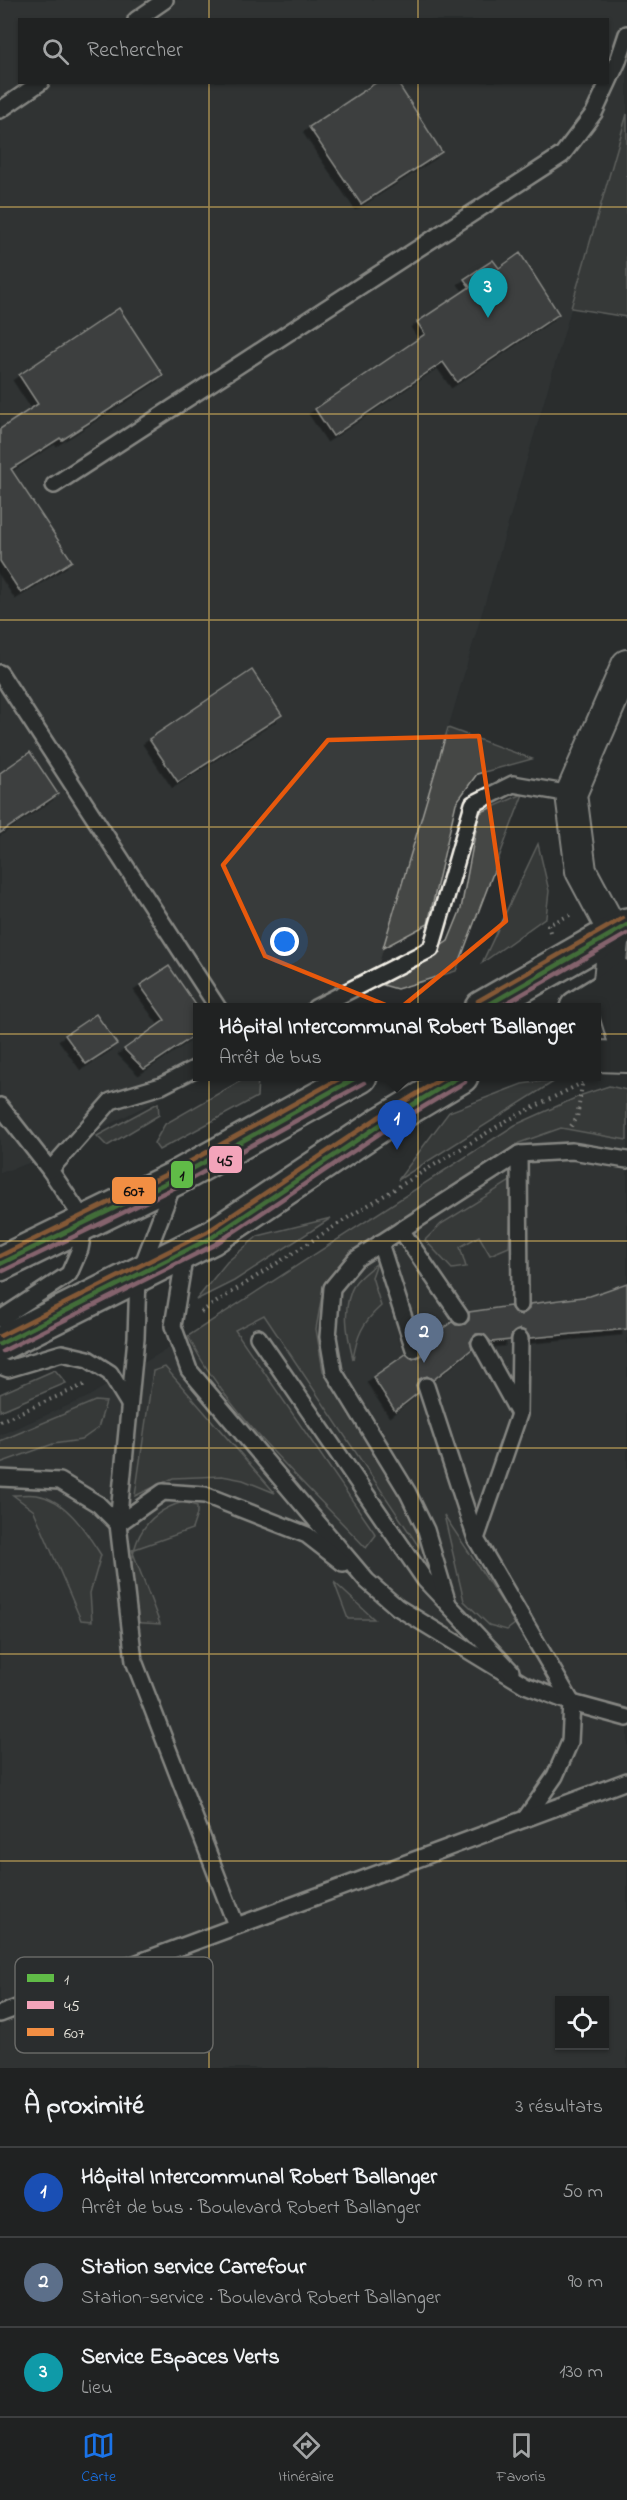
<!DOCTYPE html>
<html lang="fr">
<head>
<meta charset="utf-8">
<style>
	:root { --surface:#202222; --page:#282a2a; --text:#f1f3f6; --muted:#a2a4a5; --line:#3d3f40; --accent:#1a73e8 }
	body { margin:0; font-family:"Indie Flower",sans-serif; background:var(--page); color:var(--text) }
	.controls { position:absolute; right:18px; bottom:18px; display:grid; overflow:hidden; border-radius:0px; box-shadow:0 2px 4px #0004 }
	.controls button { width:54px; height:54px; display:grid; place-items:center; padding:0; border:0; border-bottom:2px solid var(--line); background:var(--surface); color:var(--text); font:30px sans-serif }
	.you { position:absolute; left:285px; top:942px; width:21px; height:21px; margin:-15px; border:4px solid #fff; border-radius:50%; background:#1a73e8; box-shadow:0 0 0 9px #1a73e833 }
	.badge { display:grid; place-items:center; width:39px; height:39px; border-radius:50%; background:var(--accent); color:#fff; font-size:20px; font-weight:700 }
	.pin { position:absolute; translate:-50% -50px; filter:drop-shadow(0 2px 3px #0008) }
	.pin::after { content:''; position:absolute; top:32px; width:21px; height:18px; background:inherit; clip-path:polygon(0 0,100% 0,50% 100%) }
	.popup { position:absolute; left:193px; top:1003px; width:408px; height:78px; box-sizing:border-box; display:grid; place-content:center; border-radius:0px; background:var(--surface); filter:drop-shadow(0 2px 4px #0005); font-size:20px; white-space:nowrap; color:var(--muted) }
	.popup b { font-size:22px; color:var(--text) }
	.popup::after { content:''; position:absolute; left:50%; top:100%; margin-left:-12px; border:12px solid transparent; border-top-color:var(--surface) }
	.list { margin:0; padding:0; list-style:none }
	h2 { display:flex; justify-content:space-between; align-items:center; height:78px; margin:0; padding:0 24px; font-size:26px }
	h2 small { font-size:20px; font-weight:400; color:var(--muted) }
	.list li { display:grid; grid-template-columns:39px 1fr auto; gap:18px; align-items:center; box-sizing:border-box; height:90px; padding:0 24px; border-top:2px solid var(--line) }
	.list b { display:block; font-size:22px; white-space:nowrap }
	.list p { margin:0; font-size:20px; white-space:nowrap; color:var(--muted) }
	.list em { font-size:20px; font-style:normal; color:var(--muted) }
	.icon { flex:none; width:33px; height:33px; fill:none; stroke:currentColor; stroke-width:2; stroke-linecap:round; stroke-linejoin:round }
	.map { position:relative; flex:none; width:627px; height:2068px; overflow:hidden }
	.search { position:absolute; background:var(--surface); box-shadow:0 2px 4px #0004; left:18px; right:18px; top:18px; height:66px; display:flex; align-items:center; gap:15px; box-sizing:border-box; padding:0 21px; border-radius:0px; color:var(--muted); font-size:22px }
	.sheet { height:348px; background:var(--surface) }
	nav { display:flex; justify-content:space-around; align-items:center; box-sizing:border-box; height:84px; border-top:2px solid var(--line); background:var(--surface); font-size:16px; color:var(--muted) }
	nav a { display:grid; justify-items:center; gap:3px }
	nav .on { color:var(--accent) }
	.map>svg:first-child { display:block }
</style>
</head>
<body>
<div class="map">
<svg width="627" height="2068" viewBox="0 0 627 2068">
	<defs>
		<filter id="shadow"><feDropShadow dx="-5.5" dy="5.5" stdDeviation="0" flood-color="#0009"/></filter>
	</defs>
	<rect width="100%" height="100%" fill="#2a2d2e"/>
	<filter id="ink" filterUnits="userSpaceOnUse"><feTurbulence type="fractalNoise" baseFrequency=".0167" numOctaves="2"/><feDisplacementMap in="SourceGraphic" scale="12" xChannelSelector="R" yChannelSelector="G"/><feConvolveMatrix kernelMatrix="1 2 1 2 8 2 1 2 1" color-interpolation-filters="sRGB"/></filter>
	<g filter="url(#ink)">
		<g fill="#373a3a" fill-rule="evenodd">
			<path d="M0 0H627V118L371 991 339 1007 198 1008V1076L203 1077 40 1159 0 1173ZM20 20H608V82H20Z"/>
			<path d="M609 1086 627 1090V2068H0V1435L86 1398 195 1332 515 1125 582 1095ZM560 2000H604V2046H560Z"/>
		</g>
		<g fill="#444645" stroke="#9c9c96" stroke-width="1.5">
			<polygon points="627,114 627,317 571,308"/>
			<polygon points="448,728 532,759 477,774 456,803 428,924 383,948"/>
			<polygon points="523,794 456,971 397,989 383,985 448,941 461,909 479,813"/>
			<polygon points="538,844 549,891 546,917 482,963"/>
			<polygon points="249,1076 258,1077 257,1097 159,1150 154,1143 165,1124"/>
			<polygon points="558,1079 398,1180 449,1112 522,1084"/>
			<path d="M609 1086 627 1090V1140L561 1128 519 1143 347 1255 323 1289 316 1329 323 1371 408 1493 419 1515V1547L264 1315 235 1330 376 1535 366 1548C306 1484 228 1415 188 1336L515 1125 582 1095Z"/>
			<polygon points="158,1103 159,1115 107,1146 97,1136"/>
			<polygon points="520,1175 511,1207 509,1247 490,1255 479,1236 460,1247 466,1267 452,1269 425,1240 441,1224"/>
			<polygon points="331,1218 234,1281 196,1300 227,1262 258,1236"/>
			<path d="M377 1263 372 1277 381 1306C362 1323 357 1336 353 1359 347 1334 341 1307 355 1283 360 1276 370 1269 377 1263Z"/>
			<polygon points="165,1367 275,1493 243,1480 222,1476 173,1478 135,1496 153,1371"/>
			<polygon points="55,1370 66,1383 0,1411 0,1394"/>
			<polygon points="95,1401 106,1402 98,1428 81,1440 53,1444 0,1463 0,1441"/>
			<path d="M13 1495C21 1495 29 1494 37 1495 67 1500 86 1532 101 1555L90 1593 92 1621 81 1620 34 1511Z"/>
			<path d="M183 1502 197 1506V1514L192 1529 132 1550 160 1624 129 1622C131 1573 123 1519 183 1502Z"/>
			<polygon points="444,1515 516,1623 507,1630 489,1625 464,1601"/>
			<polygon points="334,1582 374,1619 348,1619"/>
		</g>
		<g fill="#555756" stroke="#f4f1e8" stroke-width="1.5" filter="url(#shadow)">
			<polygon points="377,82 397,82 442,152 361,204 309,127"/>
			<polygon points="520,253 559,314 457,382 443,362 333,436 315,409 425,334 417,322 470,287 464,279 493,260 499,268"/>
			<polygon points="119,308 163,375 62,440 60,438 11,469 72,561 21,593 0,561 0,429 38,404 19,375"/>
			<polygon points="252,670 282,715 178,782 149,739"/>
			<polygon points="30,752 58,794 0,833 0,773"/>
			<polygon points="169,966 198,1008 198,1033 144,1069 124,1049 165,1020 140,985"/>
			<polygon points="96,1014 117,1044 86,1064 65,1035"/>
			<polygon points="627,1283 627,1329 530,1338 525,1331 520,1329 512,1334 510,1340 491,1342 484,1334 476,1334 470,1342 472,1349 433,1380 427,1376 419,1379 416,1385 418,1393 395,1411 373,1377 406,1354 413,1359 421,1356 424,1350 422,1343 452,1322 456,1325 465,1324 469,1320 469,1312 510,1306 515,1313 521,1315 528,1310 530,1304 590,1296"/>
		</g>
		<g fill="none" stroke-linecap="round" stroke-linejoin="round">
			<defs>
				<g id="lane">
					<polyline points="136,20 165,0"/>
					<polyline points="0,110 41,82"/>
					<polyline points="54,485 562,155 594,113 618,61 627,34"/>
					<polyline points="0,673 218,1008"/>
					<polyline points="315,1008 431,949 473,804 513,784 571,794"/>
					<polyline points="0,1106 50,1170 85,1222 80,1249 69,1274 0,1319"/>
					<polyline points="519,1154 520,1305"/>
					<polyline points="50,1170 111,1101 161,1086 198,1067"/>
					<polyline points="174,1182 138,1277 136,1338 118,1524 134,1661 236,1925"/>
					<polyline points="401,1230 460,1316"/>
					<polyline points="380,1243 414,1349"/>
					<polyline points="185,1253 173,1326 189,1370 367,1581 397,1607 525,1685 572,1703 627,1718"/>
					<polyline points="258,1337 425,1580 511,1671"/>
					<polyline points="520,1339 519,1414 476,1539 572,1703 570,1742 555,1776 525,1819"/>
					<polyline points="480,1343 518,1412"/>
					<polyline points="0,1366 8,1369 62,1353 88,1359 110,1373 129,1404"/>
					<polyline points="426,1386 476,1539"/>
					<polyline points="0,1478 60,1481 98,1504 118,1524 163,1492 205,1495 307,1535 343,1563"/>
					<polyline points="448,1604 426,1530 408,1493 334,1372 328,1337 332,1288 356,1259 519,1154 572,1151 627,1160"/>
					<polyline points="0,2014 627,1781"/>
				</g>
				<g id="street">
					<polyline points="614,933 581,871 571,794 627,665"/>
					<polyline points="614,933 608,990 627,1052"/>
					<polyline points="596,1056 627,1057"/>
				</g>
				<g id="secondary">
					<polyline points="482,1008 627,925"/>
					<polyline points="577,1008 627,977"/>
					<polyline points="0,1264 176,1178 360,1076"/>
					<polyline points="0,1344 211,1238 381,1124 461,1076"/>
				</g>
			</defs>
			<use href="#lane" stroke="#f4f1e8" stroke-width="20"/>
			<use href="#street" stroke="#f4f1e8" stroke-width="34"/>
			<use href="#secondary" stroke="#f4f1e8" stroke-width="38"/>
			<g stroke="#f4f1e8" stroke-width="4" stroke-dasharray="1.5 4.5" stroke-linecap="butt">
				<polyline points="550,932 548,925 570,915"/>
				<polyline points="571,1126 577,1118 582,1085"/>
				<polyline points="201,1312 352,1215 508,1120 582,1083"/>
				<polyline points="0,1421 84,1385"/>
			</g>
			<use href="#lane" stroke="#2a2d2e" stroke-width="15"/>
			<use href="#street" stroke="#2a2d2e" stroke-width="30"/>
			<use href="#secondary" stroke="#2a2d2e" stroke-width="33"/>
			<defs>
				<g id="bus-1">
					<polyline points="483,1008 627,925"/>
					<polyline points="0,1264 176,1178 359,1076"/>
					<polyline points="0,1344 211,1238 381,1124 460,1076"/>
				</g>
				<g id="bus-2">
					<polyline points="498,1008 627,934"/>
					<polyline points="3,1271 180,1185 364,1083"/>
					<polyline points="3,1351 214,1245 385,1130 465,1082"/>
				</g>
				<g id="bus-3">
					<polyline points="478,1001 623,918"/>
					<polyline points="0,1256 173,1171 344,1076"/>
					<polyline points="0,1336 207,1232 377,1118 446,1076"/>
				</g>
			</defs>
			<use href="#bus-1" stroke="#2a2d2e" stroke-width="9"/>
			<use href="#bus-2" stroke="#2a2d2e" stroke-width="9"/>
			<use href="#bus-3" stroke="#2a2d2e" stroke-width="9"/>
			<use href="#bus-1" stroke="#60bb47" stroke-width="4.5"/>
			<use href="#bus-2" stroke="#f3a4ba" stroke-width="4.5"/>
			<use href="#bus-3" stroke="#f28e43" stroke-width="4.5"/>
		</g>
	</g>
	<path d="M0 0H627V2068H0ZM479 736 506 921 398 1010 265 956 223 865 328 740Z" fill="#2a2d2e" fill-opacity=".55" fill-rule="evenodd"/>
	<path fill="none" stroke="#e8590c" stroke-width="4.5" stroke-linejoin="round" d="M479 736 506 921 398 1010 265 956 223 865 328 740Z"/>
	<path fill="none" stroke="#ffd166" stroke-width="1.5" stroke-opacity="0.55" d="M209 0V20M418 0V20M209 82V2068M418 82V2068M0 207H627M0 414H627M0 620H627M0 827H627M0 1034H627M0 1241H627M0 1448H627M0 1654H627M0 1861H627"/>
	<rect x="15" y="1957" width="198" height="96" rx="9" fill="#2a2d2e" stroke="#676866" stroke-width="1.5"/>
	<rect x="27" y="1974" width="27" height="8" fill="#60bb47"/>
	<rect x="27" y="2001" width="27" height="8" fill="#f3a4ba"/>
	<rect x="27" y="2028" width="27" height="8" fill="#f28e43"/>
	<g font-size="16" fill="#f4f1e8">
		<text x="64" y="1984">1</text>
		<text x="64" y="2011">45</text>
		<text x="64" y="2038">607</text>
	</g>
	<g stroke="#2a2d2e" stroke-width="2">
		<rect x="208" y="1145" width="35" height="29" rx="6" fill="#f3a4ba"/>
		<rect x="170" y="1160" width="24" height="29" rx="6" fill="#60bb47"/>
		<rect x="111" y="1176" width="46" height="29" rx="6" fill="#f28e43"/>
	</g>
	<g font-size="16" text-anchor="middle" font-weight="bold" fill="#111">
		<text x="225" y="1166">45</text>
		<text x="182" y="1180">1</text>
		<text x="134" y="1196">607</text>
	</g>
</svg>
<div class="controls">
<button><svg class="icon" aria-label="locate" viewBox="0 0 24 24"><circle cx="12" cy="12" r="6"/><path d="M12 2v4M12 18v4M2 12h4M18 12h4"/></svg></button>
</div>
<div class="you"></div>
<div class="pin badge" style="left:397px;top:1150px;background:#1a4fb4">1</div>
<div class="popup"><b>Hôpital Intercommunal Robert Ballanger</b>Arrêt de bus</div>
<div class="pin badge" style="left:424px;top:1363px;background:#5c6f8a">2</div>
<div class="pin badge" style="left:488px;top:318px;background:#0f9aa8">3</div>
<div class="search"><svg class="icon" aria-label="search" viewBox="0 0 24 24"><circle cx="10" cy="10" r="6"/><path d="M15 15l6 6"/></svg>Rechercher</div>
</div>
<section class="sheet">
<h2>À proximité<small>3 résultats</small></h2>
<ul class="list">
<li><span class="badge" style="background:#1a4fb4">1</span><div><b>Hôpital Intercommunal Robert Ballanger</b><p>Arrêt de bus · Boulevard Robert Ballanger</p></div><em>50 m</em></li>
<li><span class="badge" style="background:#5c6f8a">2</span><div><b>Station service Carrefour</b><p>Station-service · Boulevard Robert Ballanger</p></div><em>90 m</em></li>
<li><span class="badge" style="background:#0f9aa8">3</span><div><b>Service Espaces Verts</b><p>Lieu</p></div><em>130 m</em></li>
</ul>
</section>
<nav>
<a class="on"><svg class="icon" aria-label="map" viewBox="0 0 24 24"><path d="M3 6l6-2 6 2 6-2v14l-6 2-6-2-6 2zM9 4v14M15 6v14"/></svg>Carte</a>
<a><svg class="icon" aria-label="directions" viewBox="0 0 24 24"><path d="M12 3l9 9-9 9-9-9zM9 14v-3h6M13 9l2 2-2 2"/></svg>Itinéraire</a>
<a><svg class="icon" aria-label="saved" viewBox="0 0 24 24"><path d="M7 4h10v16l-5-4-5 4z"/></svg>Favoris</a>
</nav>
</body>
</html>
